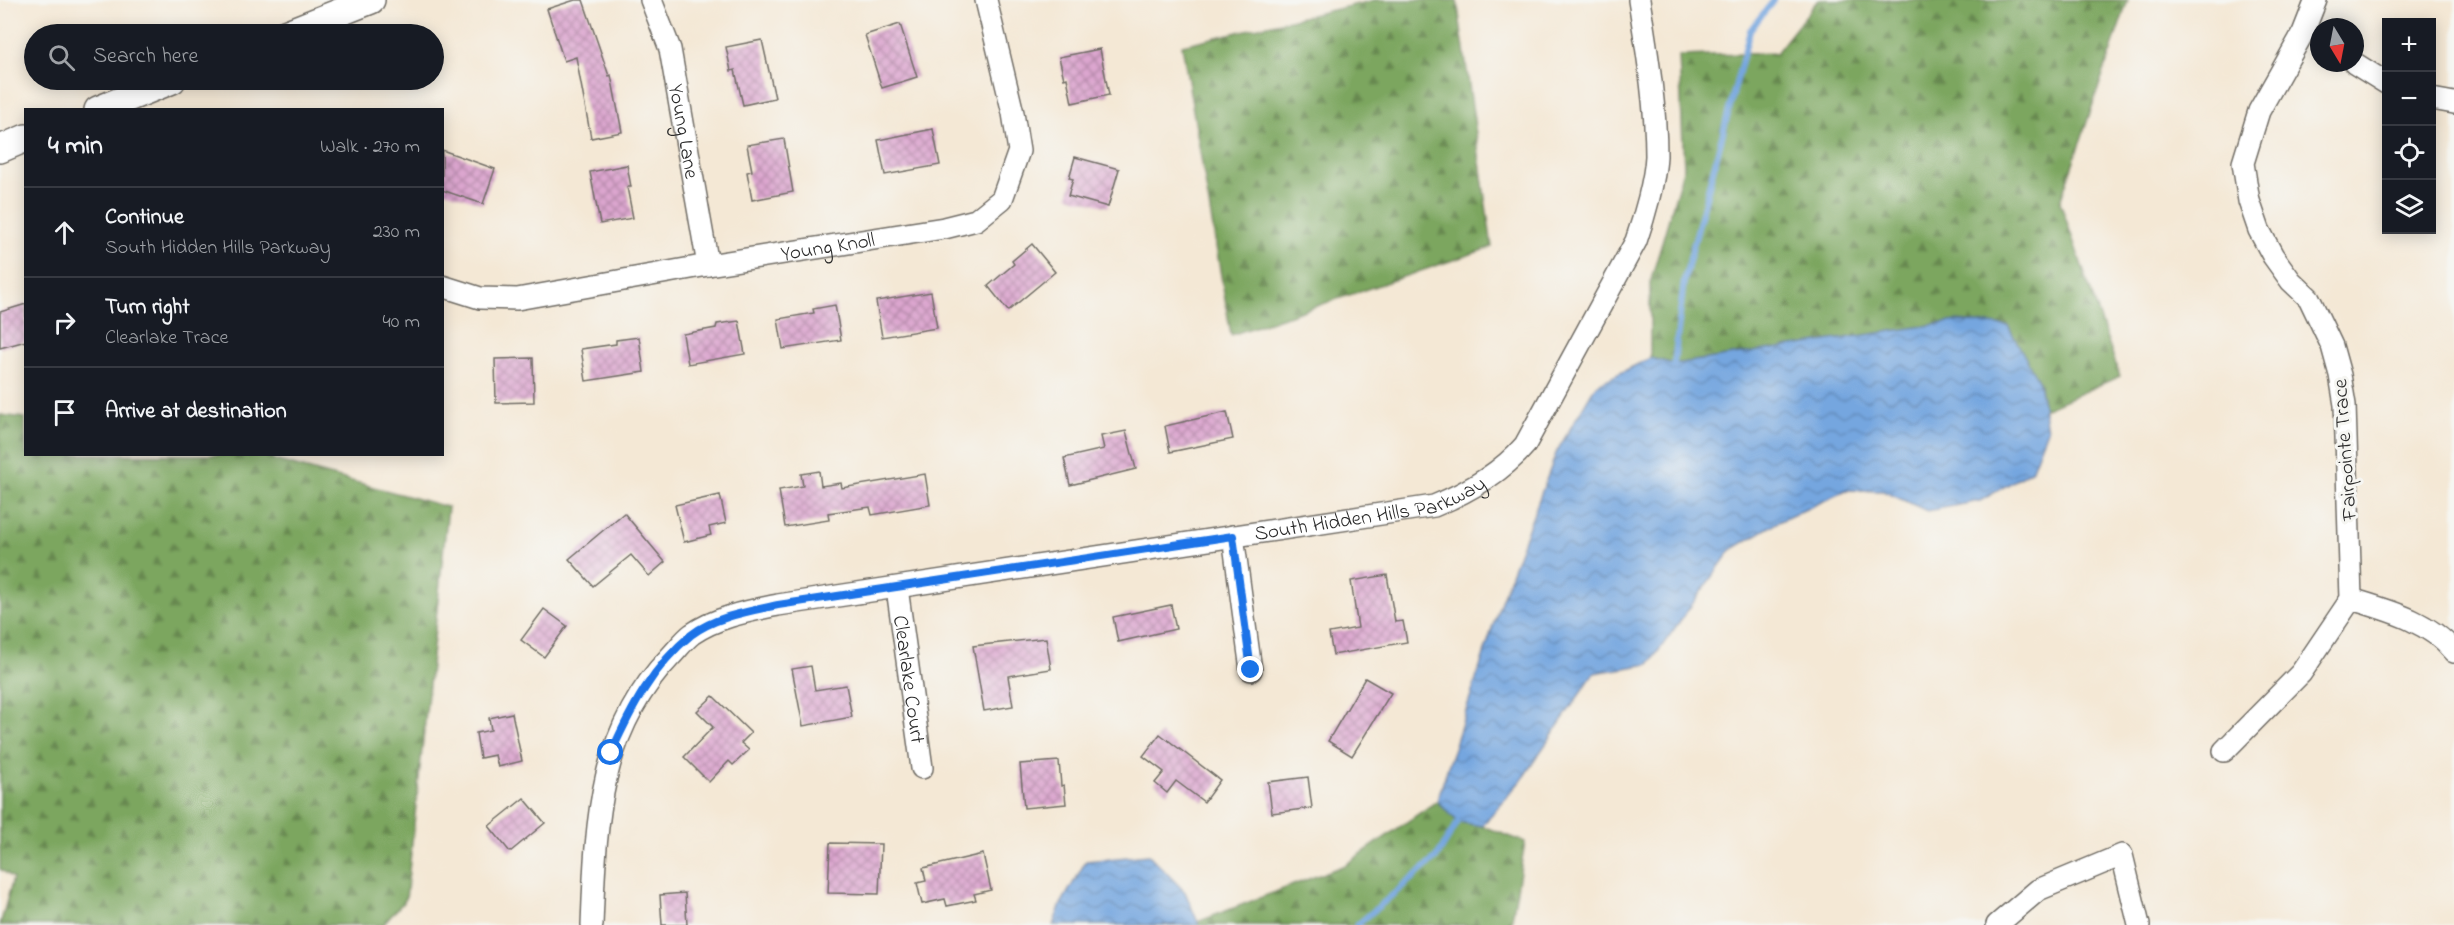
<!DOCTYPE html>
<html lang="en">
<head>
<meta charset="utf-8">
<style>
	:root { --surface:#171b24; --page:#242831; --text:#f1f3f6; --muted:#9ea1a6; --line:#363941 }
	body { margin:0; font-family:"Indie Flower",sans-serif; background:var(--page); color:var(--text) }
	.controls { position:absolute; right:18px; top:18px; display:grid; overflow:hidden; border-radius:0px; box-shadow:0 3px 15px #0003 }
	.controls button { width:54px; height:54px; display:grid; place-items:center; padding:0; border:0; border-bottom:2px solid var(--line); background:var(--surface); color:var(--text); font:30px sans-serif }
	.compass { position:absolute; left:2310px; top:18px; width:54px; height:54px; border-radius:50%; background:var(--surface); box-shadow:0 3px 15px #0003; rotate:170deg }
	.stop { position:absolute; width:18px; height:18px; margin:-14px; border:4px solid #1a73e8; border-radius:50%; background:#fff }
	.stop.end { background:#1a73e8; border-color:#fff; box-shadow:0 2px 6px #0008 }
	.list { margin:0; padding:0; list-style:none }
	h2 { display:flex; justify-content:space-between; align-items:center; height:78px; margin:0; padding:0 24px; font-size:26px }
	h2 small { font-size:20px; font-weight:400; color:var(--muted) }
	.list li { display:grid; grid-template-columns:39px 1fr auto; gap:18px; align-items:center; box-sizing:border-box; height:90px; padding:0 24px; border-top:2px solid var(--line) }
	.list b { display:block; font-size:22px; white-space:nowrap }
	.list p { margin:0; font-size:20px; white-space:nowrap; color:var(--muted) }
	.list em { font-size:20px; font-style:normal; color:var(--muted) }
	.icon { flex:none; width:33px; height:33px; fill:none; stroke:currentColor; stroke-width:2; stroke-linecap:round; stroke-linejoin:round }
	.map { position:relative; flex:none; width:2454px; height:925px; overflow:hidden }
	.search { position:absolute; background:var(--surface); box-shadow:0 3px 15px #0003; left:24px; top:24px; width:420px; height:66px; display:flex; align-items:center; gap:15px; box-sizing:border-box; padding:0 21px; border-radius:33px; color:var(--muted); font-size:22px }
	.panel { position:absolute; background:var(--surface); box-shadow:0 3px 15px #0003; left:24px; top:108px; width:420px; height:348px; border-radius:0px }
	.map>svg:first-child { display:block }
</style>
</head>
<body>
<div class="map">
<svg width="2454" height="925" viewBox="0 0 2454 925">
	<defs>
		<pattern id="forest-firs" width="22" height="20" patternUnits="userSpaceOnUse" patternTransform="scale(1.5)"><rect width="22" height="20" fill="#7ca65f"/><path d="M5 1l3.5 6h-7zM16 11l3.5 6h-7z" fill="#66874f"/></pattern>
		<pattern id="water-waves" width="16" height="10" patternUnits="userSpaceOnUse" patternTransform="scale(1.5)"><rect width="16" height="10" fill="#75a6df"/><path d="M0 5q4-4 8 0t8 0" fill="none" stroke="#6087b5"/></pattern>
		<pattern id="building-cross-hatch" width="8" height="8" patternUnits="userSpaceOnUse" patternTransform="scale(1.5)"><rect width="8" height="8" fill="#dca6cf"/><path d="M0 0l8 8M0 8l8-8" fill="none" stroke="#b387a8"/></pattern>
	</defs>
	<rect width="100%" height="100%" fill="#f6f6f2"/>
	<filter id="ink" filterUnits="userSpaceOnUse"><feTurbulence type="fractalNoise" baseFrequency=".0167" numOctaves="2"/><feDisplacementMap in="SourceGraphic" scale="12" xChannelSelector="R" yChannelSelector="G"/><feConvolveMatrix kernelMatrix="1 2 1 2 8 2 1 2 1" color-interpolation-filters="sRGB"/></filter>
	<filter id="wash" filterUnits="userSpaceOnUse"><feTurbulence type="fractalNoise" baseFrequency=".008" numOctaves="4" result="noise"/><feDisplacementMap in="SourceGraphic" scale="24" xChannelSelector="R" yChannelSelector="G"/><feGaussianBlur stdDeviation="1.35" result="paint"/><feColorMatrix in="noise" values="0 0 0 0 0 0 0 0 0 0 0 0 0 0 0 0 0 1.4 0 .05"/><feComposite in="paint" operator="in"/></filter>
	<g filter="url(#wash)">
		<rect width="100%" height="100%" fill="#f4e8d5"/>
		<g fill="url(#forest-firs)" stroke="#546845" stroke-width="1.5">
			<polygon points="1375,0 1457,0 1492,247 1231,335 1182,45"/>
			<polygon points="1818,0 2128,0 2060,202 2120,376 2044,409 2039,382 1775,349 1674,364 1650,358 1650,283 1684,167 1679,56 1776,53"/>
			<polygon points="0,415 25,418 26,454 270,455 274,460 448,507 406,899 383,925 0,925 13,878 0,869"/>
			<polygon points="1437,801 1482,826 1525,842 1511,925 1199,925 1197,922 1345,865"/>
		</g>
		<g fill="url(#water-waves)" stroke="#506885" stroke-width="1.5">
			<polygon points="1957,321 2008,326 2039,382 2047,430 2031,471 1980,501 1927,511 1883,491 1847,490 1774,524 1731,550 1649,664 1594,673 1522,779 1482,826 1458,822 1437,801 1500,604 1557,451 1596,385 1650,358 1674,364"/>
			<polygon points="1149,855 1185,892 1199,925 1053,925 1061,904 1086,861"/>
		</g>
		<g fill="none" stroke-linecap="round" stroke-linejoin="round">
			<g stroke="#75a6df" stroke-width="6">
				<polyline points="1674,364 1684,281 1750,30 1774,0"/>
				<polyline points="1357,925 1436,858 1458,822"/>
			</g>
		</g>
		<g id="blocks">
			<g fill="url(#building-cross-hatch)">
				<polygon points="575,0 583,0 609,76 611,75 622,132 591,138 576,57 564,61 547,9"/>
				<polygon points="900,24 917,77 882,88 865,35"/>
				<polygon points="762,40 775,98 743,105 735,70 731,71 726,47"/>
				<polygon points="1100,49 1109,95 1072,103 1067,78 1064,79 1059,57"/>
				<polygon points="933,129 940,165 885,175 878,140"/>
				<polygon points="784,139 793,192 752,200 747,172 752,171 747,145"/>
				<polygon points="442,150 495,169 483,204 442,190"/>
				<polygon points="1075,157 1119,169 1108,207 1068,196 1073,179 1069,178"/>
				<polygon points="627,165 631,187 627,187 633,218 600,224 590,172"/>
				<polygon points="1032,244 1055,272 1008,311 988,286 1014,264 1012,261"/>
				<polygon points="931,292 937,328 882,337 876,301"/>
				<polygon points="26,304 26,341 0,348 0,312"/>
				<polygon points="835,305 841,340 783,349 778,319 814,313 813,309"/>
				<polygon points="739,321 745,354 688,364 683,334 716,328 717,324"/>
				<polygon points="639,337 644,372 586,381 581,349 616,344 616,340"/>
				<polygon points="533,358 534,402 496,403 495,359"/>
				<polygon points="1227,412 1233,439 1170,452 1165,426"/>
				<polygon points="1126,431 1136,469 1070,485 1064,458 1104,449 1101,436"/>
				<polygon points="819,471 821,486 841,483 842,488 925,474 930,505 872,515 870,507 828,513 829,520 785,527 779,490 803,486 801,474"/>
				<polygon points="720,495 726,523 709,527 711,535 684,542 675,505"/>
				<polygon points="624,513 665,562 649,576 631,555 593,586 569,559"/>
				<polygon points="1387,575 1395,622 1403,621 1407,642 1333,655 1329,633 1358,628 1351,581"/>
				<polygon points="1171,605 1176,629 1118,642 1113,617"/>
				<polygon points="544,609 567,626 544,657 521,640"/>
				<polygon points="1046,638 1051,669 1008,676 1013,706 984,711 973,646"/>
				<polygon points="811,666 815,690 846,685 852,717 803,726 792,669"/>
				<polygon points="1365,678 1391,693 1352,756 1328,741"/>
				<polygon points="713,696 751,733 741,743 749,750 733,765 729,761 709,782 684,757 713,727 697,711"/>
				<polygon points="512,713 522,761 498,767 495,755 480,758 476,733 491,730 489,718"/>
				<polygon points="1160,734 1220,780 1204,802 1176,781 1167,793 1155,783 1164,772 1143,756"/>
				<polygon points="1059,761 1061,786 1064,785 1066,804 1024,808 1020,764"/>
				<polygon points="1308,777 1312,808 1272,813 1268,782"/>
				<polygon points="524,798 545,823 510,852 489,826"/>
				<polygon points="830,843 881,844 879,894 828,893"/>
				<polygon points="983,854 991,890 974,894 976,900 947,906 945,899 922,904 917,883 926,881 923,868"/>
				<polygon points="685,893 687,925 662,925 660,895"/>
			</g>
		</g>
	</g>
	<g filter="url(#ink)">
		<use href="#blocks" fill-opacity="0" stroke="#716d66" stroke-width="1.5"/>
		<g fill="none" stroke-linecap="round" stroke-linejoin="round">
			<defs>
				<g id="minor">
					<path id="s1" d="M651 0 670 49 708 265"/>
					<polyline points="2354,63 2386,83"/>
					<polyline points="2432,99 2454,103"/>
					<path id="s2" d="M442 286 480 298 517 299 708 265 944 228 976 220 1002 199 1019 151 1013 113 986 0"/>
					<polyline points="1233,536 1251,670"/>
					<path id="s3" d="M897 588 922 768"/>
					<path d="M2351 599C2387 610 2430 621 2454 652"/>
					<polyline points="2224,751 2301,673 2351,599 2345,405 2340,375 2332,346 2309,298 2291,281 2273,256 2259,230 2249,201 2243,163 2259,111 2303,33 2316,0"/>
					<path id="s4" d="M592 925C596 826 597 733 670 657 677 650 684 640 692 634 716 617 749 611 778 605L1434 506C1468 492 1501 473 1525 445L1636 241C1644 218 1655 180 1656 156 1656 104 1647 51 1639 0"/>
					<polyline points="1997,925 2038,890 2122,855 2139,925"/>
				</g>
				<g id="tertiary">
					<polyline points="285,34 371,0"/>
					<polyline points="98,110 172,80"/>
					<polyline points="0,149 26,138"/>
				</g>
			</defs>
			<use href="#minor" stroke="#716d66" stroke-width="24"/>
			<use href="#tertiary" stroke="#716d66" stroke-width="30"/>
			<use href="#minor" stroke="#fff" stroke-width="21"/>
			<use href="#tertiary" stroke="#fff" stroke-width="27"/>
		</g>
	</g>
	<g fill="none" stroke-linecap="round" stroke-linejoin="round" filter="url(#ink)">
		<path stroke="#1a73e8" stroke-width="8" d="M611 753C631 709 653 666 691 635 714 617 750 611 778 605L1233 536 1251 670"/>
	</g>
	<g text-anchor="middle" stroke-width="6" stroke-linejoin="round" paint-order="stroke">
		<g font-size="21" fill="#2b2b2b" stroke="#f6f6f2">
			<text dy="7" stroke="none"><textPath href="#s1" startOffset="136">Young Lane</textPath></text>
			<text dy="7" stroke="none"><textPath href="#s2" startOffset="392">Young Knoll</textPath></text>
			<text transform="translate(2344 450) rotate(-94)" y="7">Fairpointe Trace</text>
			<text dy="7" stroke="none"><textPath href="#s4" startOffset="1010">South Hidden Hills Parkway</textPath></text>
			<text dy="7" stroke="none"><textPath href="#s3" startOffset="92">Clearlake Court</textPath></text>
		</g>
	</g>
</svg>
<div class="controls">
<button>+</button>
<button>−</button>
<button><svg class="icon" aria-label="locate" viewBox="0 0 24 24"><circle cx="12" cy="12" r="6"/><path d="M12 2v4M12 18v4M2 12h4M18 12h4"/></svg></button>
<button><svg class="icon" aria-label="layers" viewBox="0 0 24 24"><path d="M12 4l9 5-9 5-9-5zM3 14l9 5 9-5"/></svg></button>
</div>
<svg class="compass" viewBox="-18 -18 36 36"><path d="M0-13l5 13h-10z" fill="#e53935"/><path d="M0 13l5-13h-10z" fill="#9ea1a6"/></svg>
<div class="stop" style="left:611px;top:753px"></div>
<div class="stop end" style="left:1251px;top:670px"></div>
<div class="search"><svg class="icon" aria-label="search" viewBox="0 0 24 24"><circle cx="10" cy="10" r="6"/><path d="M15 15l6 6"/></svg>Search here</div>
<section class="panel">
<h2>4 min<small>Walk · 270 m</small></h2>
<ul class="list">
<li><svg class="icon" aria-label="ahead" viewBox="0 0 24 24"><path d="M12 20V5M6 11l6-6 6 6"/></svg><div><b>Continue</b><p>South Hidden Hills Parkway</p></div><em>230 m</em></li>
<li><svg class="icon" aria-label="right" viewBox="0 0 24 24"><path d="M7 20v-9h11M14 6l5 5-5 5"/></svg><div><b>Turn right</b><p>Clearlake Trace</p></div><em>40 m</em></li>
<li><svg class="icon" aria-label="arrive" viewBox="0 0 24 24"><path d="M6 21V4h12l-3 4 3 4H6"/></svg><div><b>Arrive at destination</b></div></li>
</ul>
</section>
</div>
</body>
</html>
